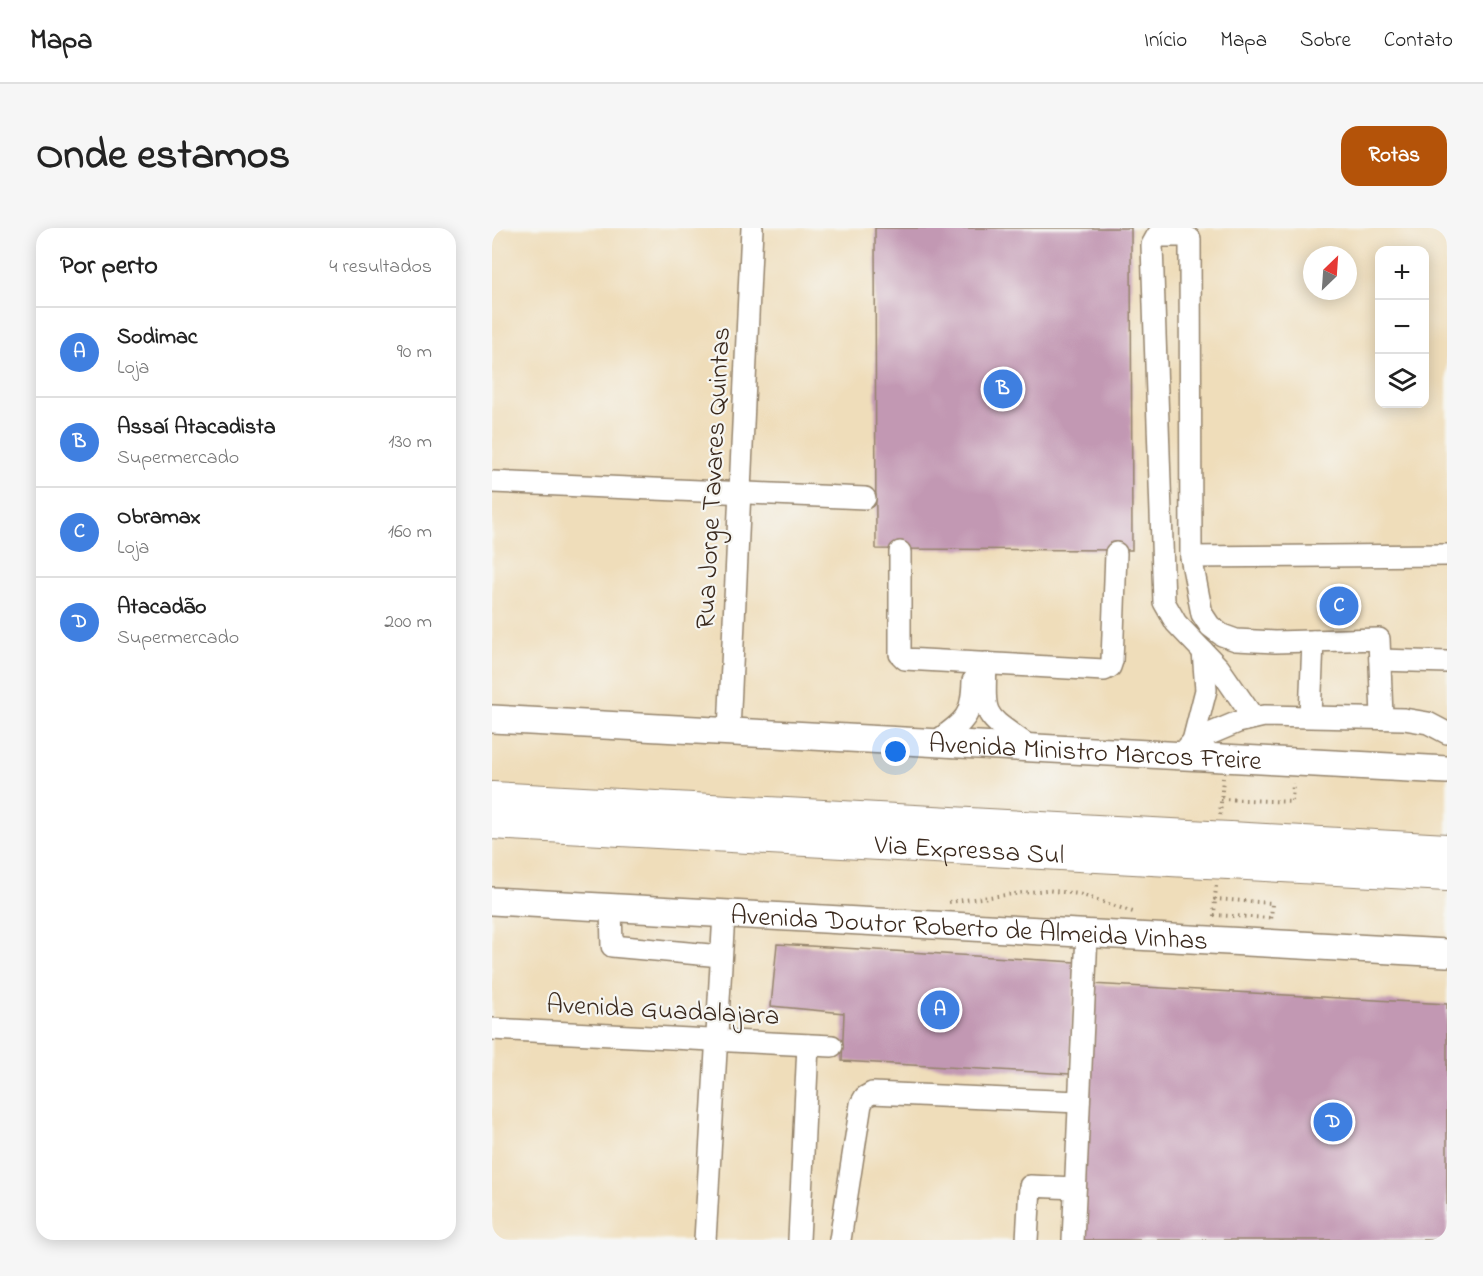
<!DOCTYPE html>
<html lang="pt">
<head>
<meta charset="utf-8">
<style>
	:root { --surface:#fff; --page:#f6f6f6; --text:#222; --muted:#767676; --line:#e0e0e0; --accent:#b45309 }
	body { margin:0; font-family:"Indie Flower",sans-serif; background:var(--page); color:var(--text) }
	.controls { position:absolute; right:18px; top:18px; display:grid; overflow:hidden; border-radius:12px; box-shadow:0 3px 15px #0003 }
	.controls button { width:54px; height:54px; display:grid; place-items:center; padding:0; border:0; border-bottom:2px solid var(--line); background:var(--surface); color:var(--text); font:30px sans-serif }
	.compass { position:absolute; left:811px; top:18px; width:54px; height:54px; border-radius:50%; background:var(--surface); box-shadow:0 3px 15px #0003; rotate:25deg }
	.you { position:absolute; left:404px; top:524px; width:21px; height:21px; margin:-15px; border:4px solid #fff; border-radius:50%; background:#1a73e8; box-shadow:0 0 0 9px #1a73e833 }
	.badge { display:grid; place-items:center; width:39px; height:39px; border-radius:50%; background:var(--accent); color:#fff; font-size:20px; font-weight:700 }
	.pin { position:absolute; translate:-50% -50%; border:3px solid #fff; box-shadow:0 2px 6px #0006 }
	.list { margin:0; padding:0; list-style:none }
	h2 { display:flex; justify-content:space-between; align-items:center; height:78px; margin:0; padding:0 24px; font-size:26px }
	h2 small { font-size:20px; font-weight:400; color:var(--muted) }
	.list li { display:grid; grid-template-columns:39px 1fr auto; gap:18px; align-items:center; box-sizing:border-box; height:90px; padding:0 24px; border-top:2px solid var(--line) }
	.list b { display:block; font-size:22px; white-space:nowrap }
	.list p { margin:0; font-size:20px; white-space:nowrap; color:var(--muted) }
	.list em { font-size:20px; font-style:normal; color:var(--muted) }
	.icon { flex:none; width:33px; height:33px; fill:none; stroke:currentColor; stroke-width:2; stroke-linecap:round; stroke-linejoin:round }
	.map { position:relative; flex:none; width:955px; height:1012px; overflow:hidden; border-radius:18px }
	header { display:flex; align-items:center; gap:36px; box-sizing:border-box; height:84px; padding:0 30px; background:var(--surface); border-bottom:2px solid var(--line) }
	header strong { font-size:28px }
	nav { display:flex; gap:33px; margin-inline-start:auto; font-size:21px }
	.intro { display:flex; align-items:center; justify-content:space-between; box-sizing:border-box; height:144px; padding:0 36px }
	h1 { margin:0; font-size:42px }
	.button { padding:15px 27px; border-radius:18px; background:var(--accent); color:#fff; font-size:21px; font-weight:700 }
	main { display:flex; gap:36px; padding:0 36px }
	aside { flex:1; background:var(--surface); border-radius:18px; box-shadow:0 3px 15px #0003 }
	.map>svg:first-child { display:block }
</style>
</head>
<body>
<header>
<strong>Mapa</strong>
<nav><a>Início</a><a>Mapa</a><a>Sobre</a><a>Contato</a></nav>
</header>
<div class="intro"><h1>Onde estamos</h1><a class="button">Rotas</a></div>
<main>
<aside>
<h2>Por perto<small>4 resultados</small></h2>
<ul class="list">
<li><span class="badge" style="background:#3f7fe0">A</span><div><b>Sodimac</b><p>Loja</p></div><em>90 m</em></li>
<li><span class="badge" style="background:#3f7fe0">B</span><div><b>Assaí Atacadista</b><p>Supermercado</p></div><em>130 m</em></li>
<li><span class="badge" style="background:#3f7fe0">C</span><div><b>Obramax</b><p>Loja</p></div><em>160 m</em></li>
<li><span class="badge" style="background:#3f7fe0">D</span><div><b>Atacadão</b><p>Supermercado</p></div><em>200 m</em></li>
</ul>
</aside>
<div class="map">
<svg width="955" height="1012" viewBox="0 0 955 1012">
	<rect width="100%" height="100%" fill="#f6f6f2"/>
	<filter id="ink" filterUnits="userSpaceOnUse"><feTurbulence type="fractalNoise" baseFrequency=".0167" numOctaves="2"/><feDisplacementMap in="SourceGraphic" scale="12" xChannelSelector="R" yChannelSelector="G"/><feConvolveMatrix kernelMatrix="1 2 1 2 8 2 1 2 1" color-interpolation-filters="sRGB"/></filter>
	<filter id="wash" filterUnits="userSpaceOnUse"><feTurbulence type="fractalNoise" baseFrequency=".008" numOctaves="4" result="noise"/><feDisplacementMap in="SourceGraphic" scale="24" xChannelSelector="R" yChannelSelector="G"/><feGaussianBlur stdDeviation="1.35" result="paint"/><feColorMatrix in="noise" values="0 0 0 0 0 0 0 0 0 0 0 0 0 0 0 0 0 1.4 0 .05"/><feComposite in="paint" operator="in"/></filter>
	<g filter="url(#wash)">
		<rect width="100%" height="100%" fill="#efddba"/>
		<g id="blocks">
			<g fill="#c298b3">
				<polygon points="383,0 639,0 640,322 384,321"/>
				<polygon points="285,716 583,734 578,846 350,833 352,785 279,778"/>
				<polygon points="599,756 955,776 955,1012 585,1012"/>
			</g>
		</g>
	</g>
	<g filter="url(#ink)">
		<use href="#blocks" fill-opacity="0" stroke="#95846c" stroke-width="1.5"/>
		<g fill="none" stroke-linecap="round" stroke-linejoin="round">
			<defs>
				<g id="minor">
					<polyline points="0,254 373,270"/>
					<polyline points="408,324 408,426 413,431 612,442 618,439 620,433 624,325"/>
					<polyline points="699,329 955,327"/>
					<polyline points="888,432 955,434"/>
					<path d="M494 435C492 493 491 485 537 518"/>
					<polyline points="818,488 821,413"/>
					<polyline points="761,489 727,440 684,395 672,374 660,17 665,8 693,8 698,11 699,329 710,386 718,398 730,407 744,412 783,414 887,411 890,489"/>
					<polyline points="237,503 260,0"/>
					<path d="M445 513C473 493 480 489 481 453"/>
					<polyline points="701,513 714,462 711,423"/>
					<polyline points="689,527 701,513 746,494 772,488 912,491 936,495 955,505"/>
					<polyline points="119,680 120,718 229,728"/>
					<polyline points="0,801 340,818"/>
					<polyline points="213,1012 232,686"/>
					<polyline points="307,1012 316,817"/>
					<polyline points="348,1012 369,876 373,869 380,865 587,874"/>
					<polyline points="535,1012 538,958 583,960"/>
					<polyline points="581,1012 595,706"/>
				</g>
				<g id="major">
					<path id="s1" d="M0 491 955 542"/>
					<path id="s2" d="M0 673 955 725"/>
				</g>
				<g id="highway">
					<polyline points="0,570 716,609"/>
					<path id="s3" d="M0 595 715 634"/>
					<polyline points="738,610 955,622"/>
					<polyline points="737,635 955,647"/>
				</g>
			</defs>
			<use href="#minor" stroke="#95846c" stroke-width="24"/>
			<use href="#major" stroke="#95846c" stroke-width="30"/>
			<use href="#highway" stroke="#95846c" stroke-width="34"/>
			<g stroke="#95846c" stroke-width="4" stroke-dasharray="1.5 4.5" stroke-linecap="butt">
				<polyline points="729,571 800,574 801,555"/>
				<polyline points="728,587 731,550"/>
				<polyline points="724,658 723,671 780,675 779,694"/>
				<polyline points="457,674 554,662 587,666 641,684"/>
				<polyline points="722,687 779,690"/>
				<polyline points="722,688 723,671"/>
			</g>
			<use href="#minor" stroke="#fff" stroke-width="21"/>
			<use href="#major" stroke="#fff" stroke-width="27"/>
			<use href="#highway" stroke="#fff" stroke-width="32"/>
			<defs>
				<g id="highway-bridge">
					<polyline points="716,609 738,610"/>
					<polyline points="715,634 737,635"/>
				</g>
			</defs>
			<use href="#highway-bridge" stroke="#95846c" stroke-width="34" stroke-linecap="butt"/>
			<use href="#highway-bridge" stroke="#fff" stroke-width="32"/>
		</g>
	</g>
	<g text-anchor="middle" stroke-width="4.5" stroke-linejoin="round" paint-order="stroke">
		<g font-size="27" fill="#3b2a1e" stroke="#f6f6f2">
			<text transform="translate(220 250) rotate(-87)" y="9">Rua Jorge Tavares Quintas</text>
			<text dy="9" stroke="none"><textPath href="#s1" startOffset="604">Avenida Ministro Marcos Freire</textPath></text>
			<text dy="9" stroke="none"><textPath href="#s3" startOffset="478">Via Expressa Sul</textPath></text>
			<text dy="9" stroke="none"><textPath href="#s2" startOffset="478">Avenida Doutor Roberto de Almeida Vinhas</textPath></text>
			<text transform="translate(171 781) rotate(3)" y="9">Avenida Guadalajara</text>
		</g>
	</g>
</svg>
<div class="controls">
<button>+</button>
<button>−</button>
<button><svg class="icon" aria-label="layers" viewBox="0 0 24 24"><path d="M12 4l9 5-9 5-9-5zM3 14l9 5 9-5"/></svg></button>
</div>
<svg class="compass" viewBox="-18 -18 36 36"><path d="M0-13l5 13h-10z" fill="#e53935"/><path d="M0 13l5-13h-10z" fill="#767676"/></svg>
<div class="you"></div>
<div class="pin badge" style="left:448px;top:782px;background:#3f7fe0">A</div>
<div class="pin badge" style="left:511px;top:161px;background:#3f7fe0">B</div>
<div class="pin badge" style="left:847px;top:378px;background:#3f7fe0">C</div>
<div class="pin badge" style="left:841px;top:894px;background:#3f7fe0">D</div>
</div>
</main>
</body>
</html>
